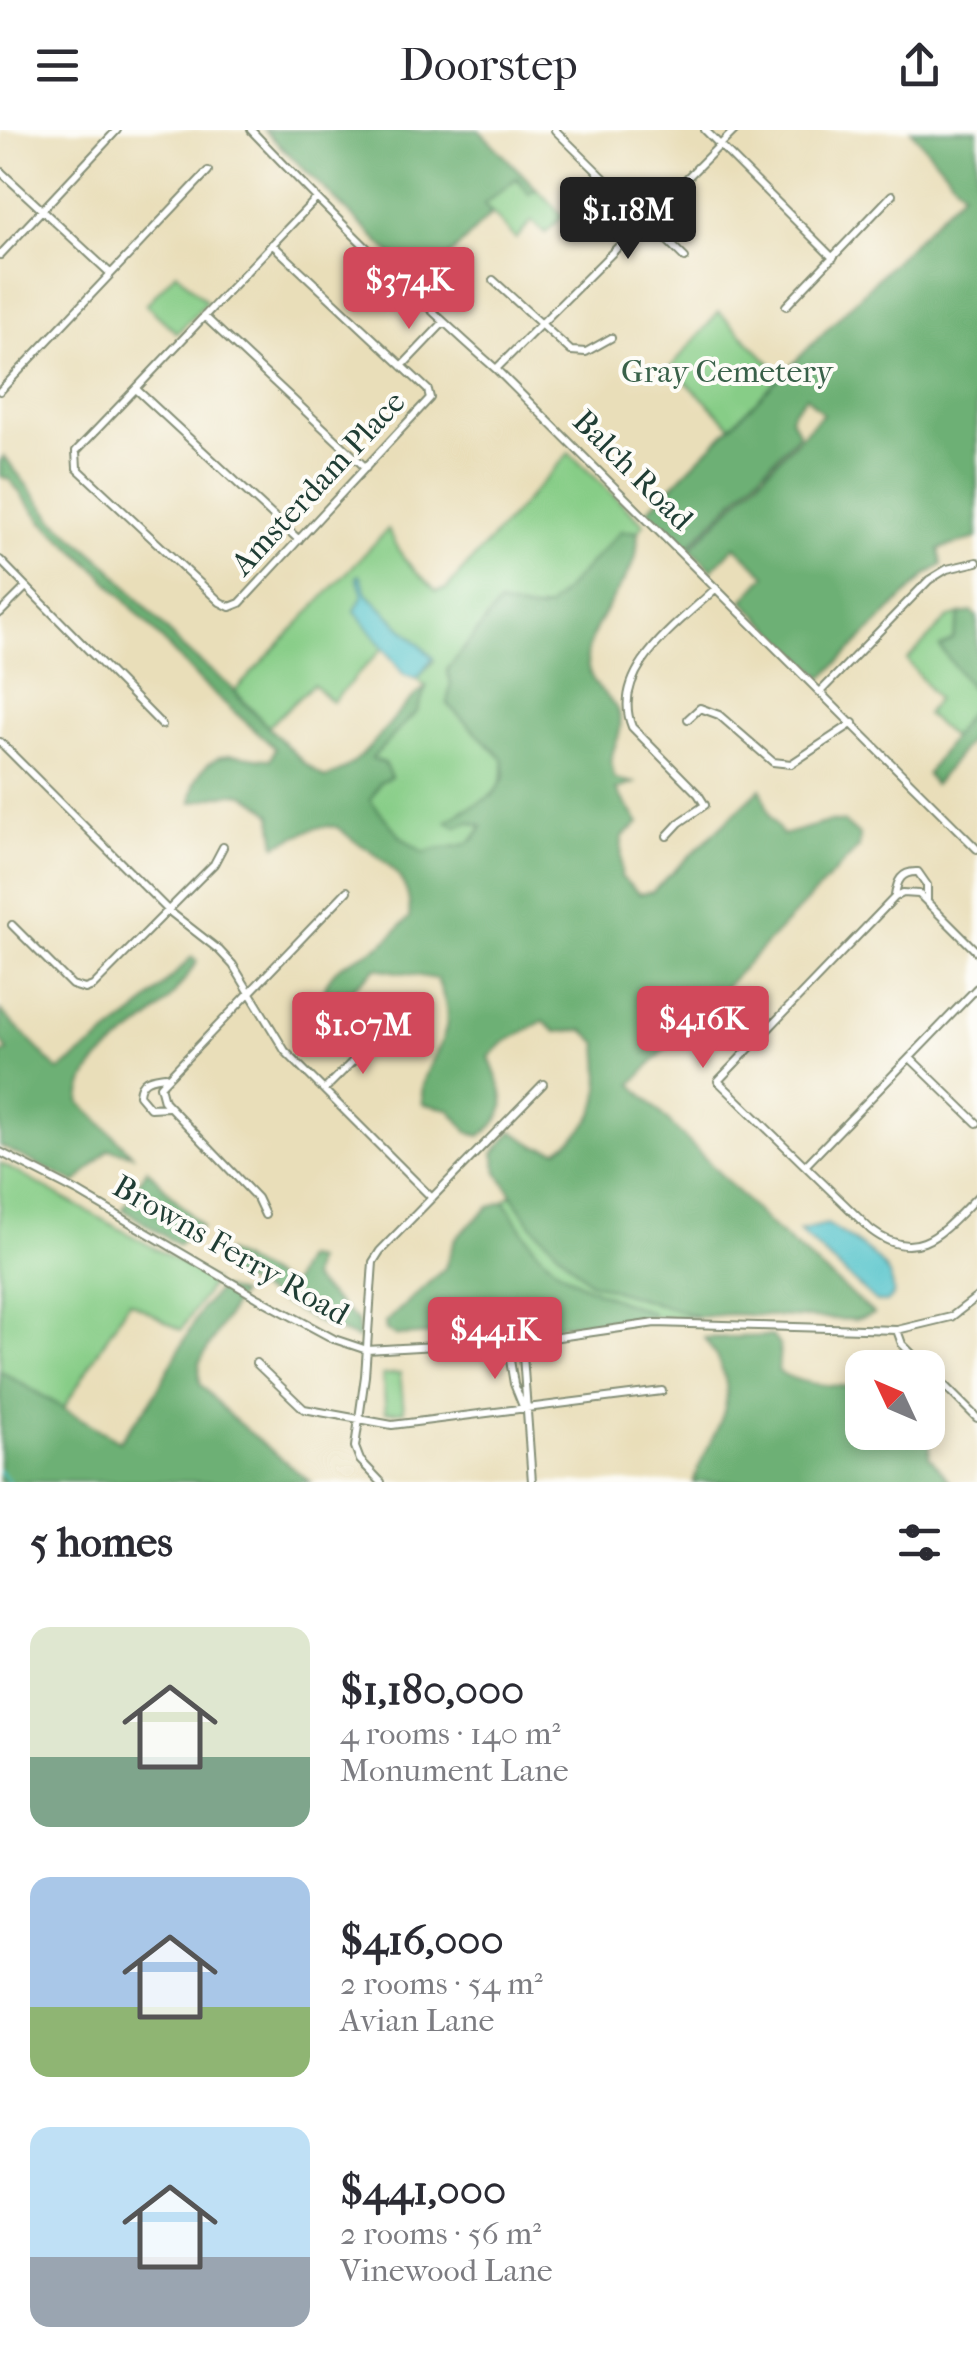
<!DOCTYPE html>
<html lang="en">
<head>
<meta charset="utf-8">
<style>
  :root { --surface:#fff; --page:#f7f7f7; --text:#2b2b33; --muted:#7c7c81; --accent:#d1495b }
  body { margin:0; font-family:"IM FELL French Canon",serif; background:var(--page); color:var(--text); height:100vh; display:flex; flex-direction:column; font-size:38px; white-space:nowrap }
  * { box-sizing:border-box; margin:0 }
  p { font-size:32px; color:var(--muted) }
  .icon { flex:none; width:55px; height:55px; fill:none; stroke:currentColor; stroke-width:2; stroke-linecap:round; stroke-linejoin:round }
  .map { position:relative; height:1352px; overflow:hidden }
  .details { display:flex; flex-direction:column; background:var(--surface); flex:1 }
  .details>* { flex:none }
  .needle { width:65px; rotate:314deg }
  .buttons { position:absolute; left:845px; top:1220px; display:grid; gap:20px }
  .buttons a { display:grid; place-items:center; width:100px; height:100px; border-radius:20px; background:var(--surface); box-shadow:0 5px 15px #0003; font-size:50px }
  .price { position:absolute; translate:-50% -85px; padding:0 22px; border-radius:10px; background:var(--accent); color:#fff; font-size:32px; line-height:65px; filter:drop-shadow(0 2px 5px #0008) }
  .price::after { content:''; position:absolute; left:50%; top:60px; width:30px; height:22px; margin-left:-15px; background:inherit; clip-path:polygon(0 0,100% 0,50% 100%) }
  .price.on { background:#222; color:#fff }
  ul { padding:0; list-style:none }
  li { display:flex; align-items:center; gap:30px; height:250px; padding:0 30px }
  li span { display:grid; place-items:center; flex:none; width:280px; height:200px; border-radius:20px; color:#555 }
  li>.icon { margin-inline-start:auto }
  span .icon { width:120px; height:120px; fill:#fffc; stroke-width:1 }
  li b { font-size:42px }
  h2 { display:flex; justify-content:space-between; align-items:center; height:120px; padding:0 30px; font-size:42px }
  header { display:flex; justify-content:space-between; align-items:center; height:130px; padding:0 30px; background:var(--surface); font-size:45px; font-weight:600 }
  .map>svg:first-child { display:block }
  .green { fill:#87cd87; stroke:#53855e; stroke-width:2.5 }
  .forest { fill:#6db074; stroke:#467654; stroke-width:2.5 }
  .water { fill:#57c5cc; stroke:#3b8180; stroke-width:2.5 }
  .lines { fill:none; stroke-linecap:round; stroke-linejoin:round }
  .stream { stroke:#57c5cc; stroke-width:2.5 }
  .minor-casing { stroke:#848e76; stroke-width:10 }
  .minor { stroke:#fff; stroke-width:6 }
  .labels { text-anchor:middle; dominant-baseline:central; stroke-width:8; stroke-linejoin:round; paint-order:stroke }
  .park-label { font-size:32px; fill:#396149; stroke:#fdfcf7 }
  .street-label { font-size:32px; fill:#1f3d34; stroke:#fdfcf7 }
</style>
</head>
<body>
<header><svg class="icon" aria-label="menu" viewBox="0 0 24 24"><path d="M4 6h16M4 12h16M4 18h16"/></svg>Doorstep<svg class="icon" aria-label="share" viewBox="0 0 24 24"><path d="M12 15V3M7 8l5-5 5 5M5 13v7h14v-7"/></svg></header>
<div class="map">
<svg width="977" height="1352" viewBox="0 0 977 1352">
  <rect width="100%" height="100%" fill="#fdfcf7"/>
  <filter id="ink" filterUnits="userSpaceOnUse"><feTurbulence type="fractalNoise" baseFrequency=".01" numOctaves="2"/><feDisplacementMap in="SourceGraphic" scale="20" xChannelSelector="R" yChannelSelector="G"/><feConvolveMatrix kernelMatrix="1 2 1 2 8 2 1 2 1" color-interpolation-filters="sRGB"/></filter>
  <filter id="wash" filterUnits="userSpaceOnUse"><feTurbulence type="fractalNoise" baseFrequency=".0048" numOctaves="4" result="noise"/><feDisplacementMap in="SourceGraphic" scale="40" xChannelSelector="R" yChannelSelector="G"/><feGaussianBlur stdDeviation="2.25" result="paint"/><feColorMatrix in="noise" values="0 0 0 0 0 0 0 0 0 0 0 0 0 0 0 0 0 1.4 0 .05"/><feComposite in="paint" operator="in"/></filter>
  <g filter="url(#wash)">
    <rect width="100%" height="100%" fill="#e9deb9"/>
    <path class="green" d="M 517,48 L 529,63 L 537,59 L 563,86 L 545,103 L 532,91 L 516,109 L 484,74 Z
      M 176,142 L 207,172 L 177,203 L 146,175 Z
      M 719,182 L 783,246 L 731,296 L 671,237 Z
      M 569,323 L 644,394 L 638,402 L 621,401 L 548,478 L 531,481 L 499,475 L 447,540 L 451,552 L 447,574 L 503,629 C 506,661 489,670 461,681 L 469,692 L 482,696 C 471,721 448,720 424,723 L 401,707 L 369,670 L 380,653 L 371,629 L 417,581 L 426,557 L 417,549 L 434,531 L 368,465 L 357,447 L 363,465 L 355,481 L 383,518 L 332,572 L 313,554 L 268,597 L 235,561 L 388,399 L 404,429 L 436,461 L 446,459 Z
      M 960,484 L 953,509 L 940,517 L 977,566 L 977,571 L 954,609 L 926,584 L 937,569 L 907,530 L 949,487 Z
      M 0,1033 L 214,1151 L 181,1200 L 129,1171 L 64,1278 L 0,1241 Z
      M 514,1063 L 530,1093 L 589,1152 L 699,1187 L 652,1187 L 650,1182 C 606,1166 559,1151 530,1111 C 521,1099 513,1084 504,1071 Z
      M 400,1243 L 404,1281 L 386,1282 L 382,1245 Z"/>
    <path class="forest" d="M 264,0 L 479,0 L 537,59 L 529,64 L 517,48 L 484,74 L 491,84 L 422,154 Z
      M 911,0 L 977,0 L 977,87 L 972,107 L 977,148 L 977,408 L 939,419 L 942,435 L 926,445 L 823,548 L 743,471 L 766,445 L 735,416 L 712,440 L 690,419 L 823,284 L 806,266 L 794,280 L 791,288 L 799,304 L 688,417 L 647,381 L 963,62 Z
      M 4,326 L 54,390 L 108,436 L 183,518 L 231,557 L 240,569 L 303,632 L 325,648 C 371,633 389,583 426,557 L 417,581 L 372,628 L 384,633 L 391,647 L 380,653 L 370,670 L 401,707 L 424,723 C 446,712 471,725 482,696 L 469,692 L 456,697 L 447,691 L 493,665 L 505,646 L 503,629 L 447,574 L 451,552 L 447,540 L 499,474 L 531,481 L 548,478 L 621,401 L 638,402 C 637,412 638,423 634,432 C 622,457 586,503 587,530 C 589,561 617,566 620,590 C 623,613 604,619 615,649 L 634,653 L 616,660 L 639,693 L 622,707 L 621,747 L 639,764 L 652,762 L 761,658 L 770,687 L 783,705 L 828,692 L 844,692 L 860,706 L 859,717 L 632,954 L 773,1098 L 874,1184 L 855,1190 L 730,1184 L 699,1187 L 589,1152 L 530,1093 L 498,1042 L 494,1023 L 512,1001 L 536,1016 L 558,1020 C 604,988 602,965 598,913 L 584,900 L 556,902 L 543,891 L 503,913 L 489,927 C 501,962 518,980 480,1006 L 468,1002 L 449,979 L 423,974 C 417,943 441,925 446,897 C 449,880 443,865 437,849 L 376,838 L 343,867 L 322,869 C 329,831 351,834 379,816 C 390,809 399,797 409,788 C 414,750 385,729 355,711 C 349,708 342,699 336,697 C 318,692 293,709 276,715 L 272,685 C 240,653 231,665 192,672 C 192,649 205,628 230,625 C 242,624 257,630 271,629 L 275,618 L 202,553 L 98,441 L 42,391 L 9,349 L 0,346 L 0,332 Z
      M 972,482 L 977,487 L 977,566 L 940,517 L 953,509 L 960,484 Z
      M 977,571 L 977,601 L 934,655 L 927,644 Z
      M 192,827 L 197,831 C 184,851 171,870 153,886 C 125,912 82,929 80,972 L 132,1024 L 109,1019 L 76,1053 L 0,1016 L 0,924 L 8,921 L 0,909 L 0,880 L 59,941 L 136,883 Z
      M 147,1039 L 202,1097 L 178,1115 L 123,1079 Z
      M 504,1071 C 513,1084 521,1099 530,1111 C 559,1151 606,1166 651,1182 L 652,1187 L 527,1198 L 472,1206 L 454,1203 L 398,1206 L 386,1201 L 385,1193 L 445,1138 L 455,1109 L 489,1077 Z
      M 226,1122 L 290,1156 L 304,1128 L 315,1130 L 311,1149 L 358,1192 L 359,1209 L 327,1197 L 218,1138 Z
      M 220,1158 L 240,1164 L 199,1233 L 200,1254 L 231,1287 L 310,1352 L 0,1352 L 0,1241 L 119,1311 L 151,1271 L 202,1178 Z
      M 772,1206 L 780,1216 L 778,1241 C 803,1257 833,1255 862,1257 L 862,1302 L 924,1303 L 930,1311 L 929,1326 L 951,1352 L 693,1352 C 714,1292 751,1271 704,1208 Z"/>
    <path class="water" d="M 360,445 L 368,465 L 433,528 L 417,549 L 404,545 L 355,481 L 363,465 L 357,447 Z
      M 827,1094 C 852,1110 897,1133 893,1166 L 886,1172 L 876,1172 L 799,1101 Z"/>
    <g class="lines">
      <path class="stream" d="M 0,1341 L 10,1352"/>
    </g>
  </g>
  <g filter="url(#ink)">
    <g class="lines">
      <defs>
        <path id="minor" d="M 251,0 C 330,83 410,163 496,239 L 977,719
          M 555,0 L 685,128
          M 705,0 L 833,128
          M 0,41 L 110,143
          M 272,114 L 428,260 L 430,268 L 240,473 L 230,477 L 220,472 L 77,338 L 76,321 C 157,238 235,152 316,69
          M 0,125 L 117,0
          M 493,150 L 571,221 L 586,222 L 611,208
          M 786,176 L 892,65
          M 204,186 L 366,338
          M 402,236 L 443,193
          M 496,239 L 735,0
          M 136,259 L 299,410
          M 0,261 L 208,41
          M 0,430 L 162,595
          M 0,483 L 25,458
          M 821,561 L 929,450 L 947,439 L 977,432
          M 688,589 L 700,578 L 719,585 L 773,632 L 791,634 L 853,593
          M 0,612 L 169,781 L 219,820 L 233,835 L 285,921 L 432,1068
          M 667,706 L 679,693 L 705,675 L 698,664 L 632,597 C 609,540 680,493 716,458
          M 895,766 C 897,751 901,741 918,742 L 927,755 L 927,770
          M 12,795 L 72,855 L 85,859 L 93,856 L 214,734 L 223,717
          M 977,822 L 919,764 L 903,763 L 895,767 L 718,951 L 871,1100 C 918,1136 943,1101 977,1067
          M 910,928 L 977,993
          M 165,946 C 152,948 140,948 139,965 L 150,978 L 168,977
          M 325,959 L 375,909
          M 0,1022 L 78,1062 L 258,1168 L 334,1209 L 367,1220 L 538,1210 L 655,1193 L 897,1200 L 951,1187 L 977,1167
          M 806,1035 L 977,858
          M 265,1085 L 257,1068 L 164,971 L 160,956 L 347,761
          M 897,1200 L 902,1214 L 926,1238
          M 522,1211 L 532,1352
          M 507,1212 L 514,1254 L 522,1274
          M 256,1233 L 304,1279 L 392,1295 L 662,1261
          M 928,1239 L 977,1288
          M 381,1352 L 360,1330 L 355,1317 L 365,1246 L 373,1132 L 380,1121 L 543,954"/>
      </defs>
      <use href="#minor" class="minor-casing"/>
      <use href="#minor" class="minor"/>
    </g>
  </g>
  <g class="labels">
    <g class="park-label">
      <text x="727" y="241">Gray Cemetery</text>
    </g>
    <g class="street-label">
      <text transform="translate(633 340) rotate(45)">Balch Road</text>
      <text transform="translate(318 353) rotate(-47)">Amsterdam Place</text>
      <text transform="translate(231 1120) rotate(30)">Browns Ferry Road</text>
    </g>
  </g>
</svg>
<div class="buttons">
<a><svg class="needle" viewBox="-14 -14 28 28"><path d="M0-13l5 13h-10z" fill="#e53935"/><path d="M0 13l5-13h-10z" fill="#7c7c81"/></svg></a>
</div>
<b class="price on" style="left:628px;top:132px">$1.18M</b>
<b class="price" style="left:409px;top:202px">$374K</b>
<b class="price" style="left:703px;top:941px">$416K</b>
<b class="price" style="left:363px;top:947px">$1.07M</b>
<b class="price" style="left:495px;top:1252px">$441K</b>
</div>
<section class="details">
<h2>5 homes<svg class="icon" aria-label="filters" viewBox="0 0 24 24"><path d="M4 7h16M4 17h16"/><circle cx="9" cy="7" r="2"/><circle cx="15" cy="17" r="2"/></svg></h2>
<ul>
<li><span style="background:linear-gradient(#dfe7d0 65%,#7fa58c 0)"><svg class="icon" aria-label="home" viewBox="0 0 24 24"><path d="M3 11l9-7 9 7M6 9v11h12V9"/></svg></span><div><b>$1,180,000</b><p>4 rooms · 140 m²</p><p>Monument Lane</p></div></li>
<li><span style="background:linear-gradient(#a9c7e8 65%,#8fb573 0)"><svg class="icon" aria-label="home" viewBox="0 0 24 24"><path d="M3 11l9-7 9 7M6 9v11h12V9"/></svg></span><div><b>$416,000</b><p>2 rooms · 54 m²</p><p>Avian Lane</p></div></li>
<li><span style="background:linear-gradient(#bfe0f5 65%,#9aa5b1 0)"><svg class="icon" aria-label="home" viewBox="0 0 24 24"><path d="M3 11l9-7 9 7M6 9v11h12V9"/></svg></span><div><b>$441,000</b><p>2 rooms · 56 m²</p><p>Vinewood Lane</p></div></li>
</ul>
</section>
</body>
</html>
